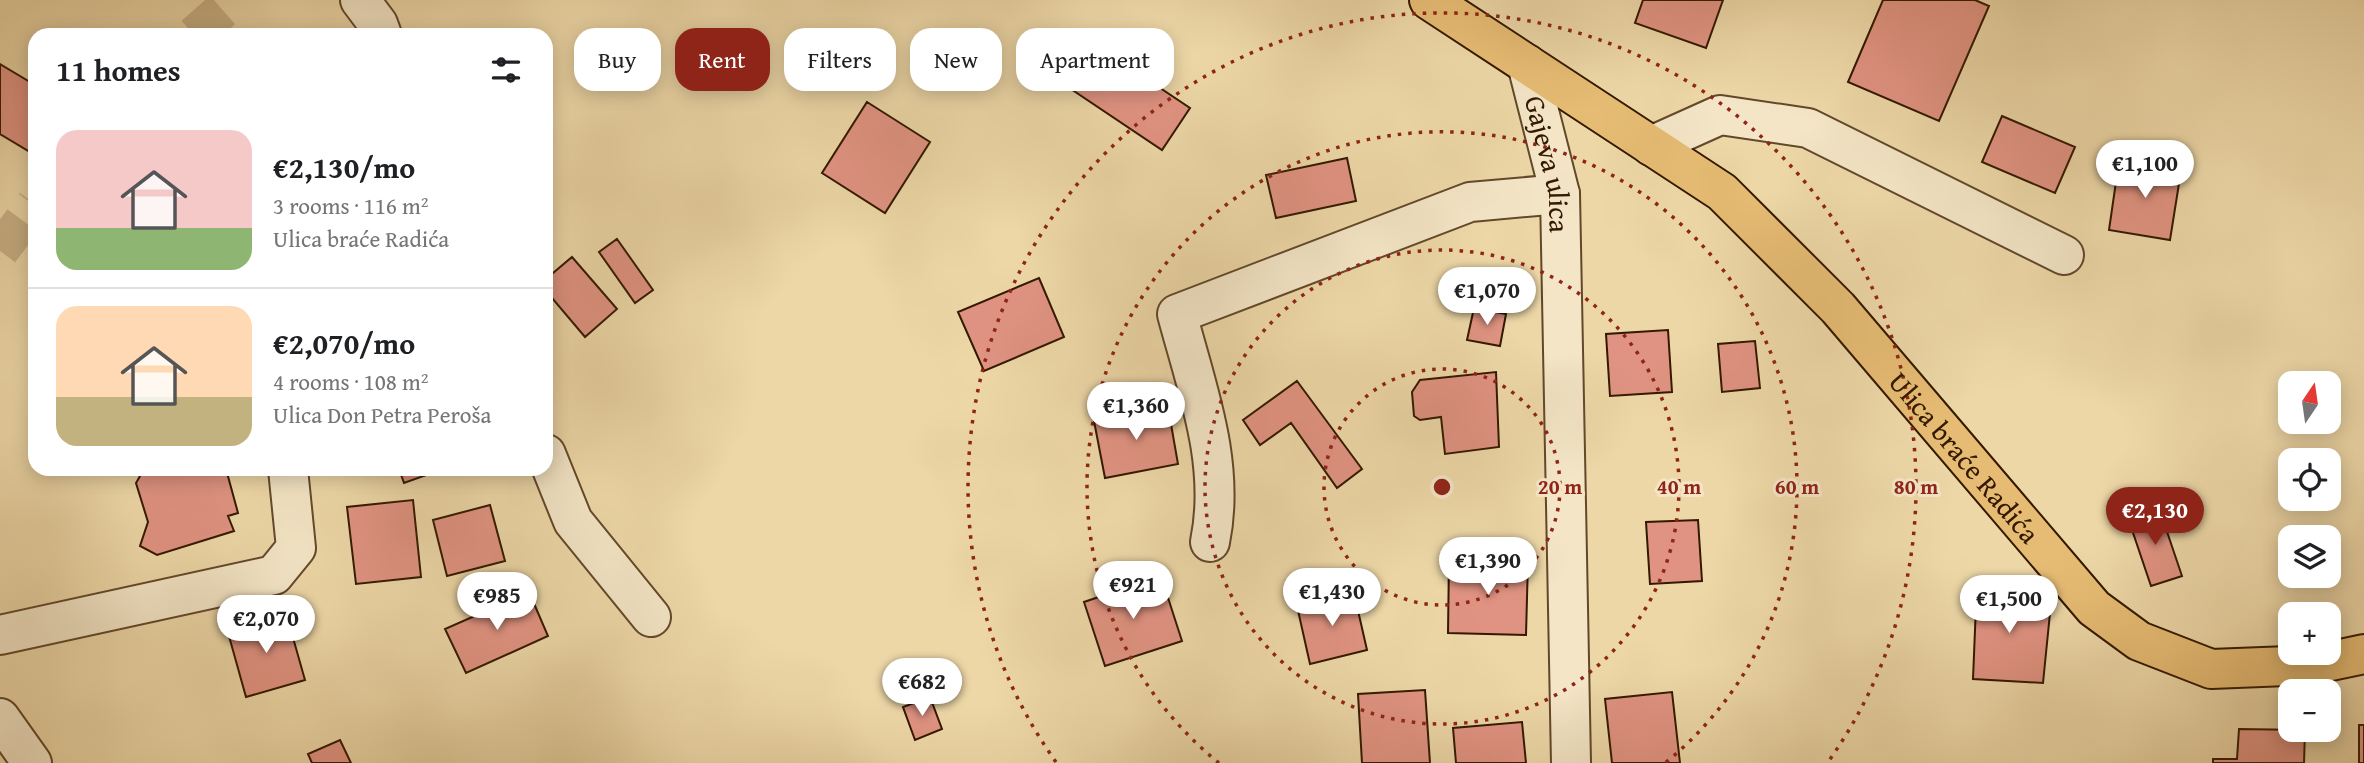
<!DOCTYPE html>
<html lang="en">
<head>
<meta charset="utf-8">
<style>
  :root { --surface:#fff; --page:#f6f6f6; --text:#202124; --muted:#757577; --line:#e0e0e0; --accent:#8f2418 }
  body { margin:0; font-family:"Gentium Book Plus",serif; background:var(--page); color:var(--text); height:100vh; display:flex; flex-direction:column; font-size:26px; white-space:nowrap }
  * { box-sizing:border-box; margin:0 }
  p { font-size:23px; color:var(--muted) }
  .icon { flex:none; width:38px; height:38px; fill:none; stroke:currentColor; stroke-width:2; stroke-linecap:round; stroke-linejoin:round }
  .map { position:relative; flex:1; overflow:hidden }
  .sheet { position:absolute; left:28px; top:28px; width:525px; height:448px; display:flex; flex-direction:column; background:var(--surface); border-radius:21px; box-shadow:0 4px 18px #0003 }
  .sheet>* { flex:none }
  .banner { position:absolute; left:574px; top:28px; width:665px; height:63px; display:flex; gap:14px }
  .needle { width:46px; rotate:13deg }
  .fabs { position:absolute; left:2278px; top:371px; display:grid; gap:14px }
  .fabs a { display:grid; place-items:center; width:63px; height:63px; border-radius:14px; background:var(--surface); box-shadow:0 4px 18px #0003; font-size:35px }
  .price { position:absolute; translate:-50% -60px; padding:0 16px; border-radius:24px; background:#fff; color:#222; font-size:23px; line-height:46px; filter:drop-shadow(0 2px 4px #0008) }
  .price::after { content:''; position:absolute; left:50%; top:42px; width:21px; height:16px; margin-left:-10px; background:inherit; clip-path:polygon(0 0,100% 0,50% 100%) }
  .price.current { background:var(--accent); color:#fff }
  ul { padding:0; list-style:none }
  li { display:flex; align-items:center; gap:21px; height:175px; padding:0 28px }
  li+li { border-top:2px solid var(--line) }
  li span { display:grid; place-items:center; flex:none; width:196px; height:140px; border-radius:21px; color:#555 }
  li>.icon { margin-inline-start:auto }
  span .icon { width:84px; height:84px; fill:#fffc; stroke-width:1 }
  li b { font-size:30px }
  h2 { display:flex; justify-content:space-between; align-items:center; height:84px; padding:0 28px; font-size:30px }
  .tag { padding:0 24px; border-radius:21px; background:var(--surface); box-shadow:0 4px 18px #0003; font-size:24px; line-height:63px }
  .tag.current { background:var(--accent); color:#fff }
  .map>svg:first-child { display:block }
  .building { fill:#e09382; stroke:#331900; stroke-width:2 }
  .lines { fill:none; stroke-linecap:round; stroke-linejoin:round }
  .highway-tunnel { stroke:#c8b186; stroke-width:38; stroke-dasharray:38 19; stroke-linecap:butt }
  .minor-casing { stroke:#62482a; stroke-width:42 }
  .major-casing { stroke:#331900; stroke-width:42 }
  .minor { stroke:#f3e5c6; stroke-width:38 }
  .major { stroke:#e6bc74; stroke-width:38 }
  .ring { fill:none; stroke:#8f2418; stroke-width:3.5; stroke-dasharray:3.5 7 }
  .labels { text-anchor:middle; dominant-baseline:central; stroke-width:6; stroke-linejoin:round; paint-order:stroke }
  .street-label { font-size:28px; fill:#331900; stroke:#f3e5c6 }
  .centre { fill:#8f2418; stroke:#f3e5c6; stroke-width:3.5 }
  .ring-label { font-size:21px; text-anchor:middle; font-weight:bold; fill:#8f2418; stroke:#f3e5c6; stroke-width:6; stroke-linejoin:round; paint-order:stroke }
</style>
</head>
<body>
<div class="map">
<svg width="2364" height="763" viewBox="0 0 2364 763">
  <rect width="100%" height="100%" fill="#edd7a7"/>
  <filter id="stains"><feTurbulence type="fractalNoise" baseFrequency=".00286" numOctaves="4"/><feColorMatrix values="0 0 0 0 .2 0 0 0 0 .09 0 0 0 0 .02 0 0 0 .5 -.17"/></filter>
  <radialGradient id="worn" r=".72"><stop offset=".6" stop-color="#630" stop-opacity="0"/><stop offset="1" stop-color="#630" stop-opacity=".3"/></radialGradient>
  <path class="building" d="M 1643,0 L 1723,0 L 1706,48 L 1635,23 Z
    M 1883,0 L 1975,0 L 1989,6 L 1939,121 L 1848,82 Z
    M 1090,41 L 1190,108 L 1162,150 L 1062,83 Z
    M 0,64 L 35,85 L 35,155 L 0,134 Z
    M 867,102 L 930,142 L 885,213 L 822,173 Z
    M 2002,116 L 2075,147 L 2055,193 L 1982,162 Z
    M 1347,158 L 1356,201 L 1276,218 L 1266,175 Z
    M 2119,161 L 2181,171 L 2170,240 L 2109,230 Z
    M 617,239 L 653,290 L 635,303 L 599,252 Z
    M 572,257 L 617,309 L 585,337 L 546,291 L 546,279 Z
    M 1039,278 L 1064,337 L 984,371 L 958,312 Z
    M 1474,308 L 1506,314 L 1500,346 L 1467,340 Z
    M 1668,330 L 1672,392 L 1610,396 L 1606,334 Z
    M 1755,341 L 1760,388 L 1722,392 L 1718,344 Z
    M 1496,372 L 1499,447 L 1445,454 L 1441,417 L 1420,420 L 1414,416 L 1412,392 L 1420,380 Z
    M 1297,381 L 1362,469 L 1337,488 L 1291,423 L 1260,445 L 1243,420 Z
    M 1168,407 L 1178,464 L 1105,478 L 1094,421 Z
    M 144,469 L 226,469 L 238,513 L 228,516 L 234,531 L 157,555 L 140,546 L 148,522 L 136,483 Z
    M 399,469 L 443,469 L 404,483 Z
    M 413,500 L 421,577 L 356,584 L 347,507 Z
    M 490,505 L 505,561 L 447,576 L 433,520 Z
    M 2159,508 L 2182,576 L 2151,586 L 2128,518 Z
    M 1698,520 L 1702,581 L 1650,584 L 1646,522 Z
    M 1449,560 L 1528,561 L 1526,635 L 1448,633 Z
    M 1161,576 L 1182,641 L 1105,666 L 1084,602 Z
    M 1977,581 L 2028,587 L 2026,609 L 2050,613 L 2043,683 L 1973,679 Z
    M 529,592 L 548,636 L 466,673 L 445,629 Z
    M 1354,593 L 1367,650 L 1310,664 L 1297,606 Z
    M 286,613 L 305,680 L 246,697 L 227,629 Z
    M 1425,690 L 1430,763 L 1362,763 L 1358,694 Z
    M 1672,692 L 1680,763 L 1612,763 L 1605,699 Z
    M 930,697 L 942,729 L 915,740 L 903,707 Z
    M 1522,722 L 1526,763 L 1456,763 L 1453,728 Z
    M 2359,725 L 2364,725 L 2364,763 L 2359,763 Z
    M 2239,729 L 2305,730 L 2304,763 L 2213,763 L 2213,759 L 2237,759 Z
    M 340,740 L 351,763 L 312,763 L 308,754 Z"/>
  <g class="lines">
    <path class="highway-tunnel" d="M 194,35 L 234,0
      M 0,251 L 35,204"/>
    <defs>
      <g id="minor">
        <path d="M 360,0 L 378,24 L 382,35"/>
        <path id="s1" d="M 1527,64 L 1560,194 L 1571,763"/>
        <path d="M 1651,146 L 1720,115 L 1808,128 L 2064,255"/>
        <path d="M 546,454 L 573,521 L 651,617"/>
        <path d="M 1210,542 C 1226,464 1197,389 1177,314 L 1470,202 L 1560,194"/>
        <path d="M 0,635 L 274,575 L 296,548 L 288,469"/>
        <path d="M 0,718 L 32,763"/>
      </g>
      <g id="major">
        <path id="s2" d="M 1429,0 L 1722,192 L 1838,308 L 2094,608 L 2139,641 L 2211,669 L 2312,665 L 2364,654"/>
      </g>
    </defs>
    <use href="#minor" class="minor-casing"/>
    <use href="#major" class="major-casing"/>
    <use href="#minor" class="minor"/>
    <use href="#major" class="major"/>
  </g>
  <g class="ring">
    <circle cx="1442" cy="487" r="118"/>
    <circle cx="1442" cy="487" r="237"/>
    <path d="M1219 763A355 355 0 1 1 1665 763"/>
    <path d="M1056 762A474 474 0 1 1 1828 762"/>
  </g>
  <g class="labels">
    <g class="street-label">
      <text stroke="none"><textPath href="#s1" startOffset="103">Gajeva ulica</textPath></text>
      <text stroke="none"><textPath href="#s2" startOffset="710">Ulica braće Radića</textPath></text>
    </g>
  </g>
  <circle cx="1442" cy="487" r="10" class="centre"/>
  <g class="ring-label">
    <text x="1560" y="494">20 m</text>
    <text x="1679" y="494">40 m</text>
    <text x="1797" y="494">60 m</text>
    <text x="1916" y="494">80 m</text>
  </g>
  <rect width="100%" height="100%" filter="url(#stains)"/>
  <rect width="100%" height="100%" fill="url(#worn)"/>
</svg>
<div class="fabs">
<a><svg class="needle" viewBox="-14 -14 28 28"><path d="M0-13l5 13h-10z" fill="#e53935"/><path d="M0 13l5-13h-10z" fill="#757577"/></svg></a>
<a><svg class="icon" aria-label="locate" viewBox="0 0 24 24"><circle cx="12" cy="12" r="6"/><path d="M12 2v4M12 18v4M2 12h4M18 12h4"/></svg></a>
<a><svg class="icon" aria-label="layers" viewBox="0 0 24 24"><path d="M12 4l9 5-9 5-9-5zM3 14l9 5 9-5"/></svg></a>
<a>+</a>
<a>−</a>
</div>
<b class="price" style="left:2145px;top:200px">€1,100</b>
<b class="price" style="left:1487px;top:327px">€1,070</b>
<b class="price" style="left:1136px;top:442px">€1,360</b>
<b class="price current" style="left:2155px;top:547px">€2,130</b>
<b class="price" style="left:1488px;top:597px">€1,390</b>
<b class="price" style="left:1133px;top:621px">€921</b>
<b class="price" style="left:1332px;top:628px">€1,430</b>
<b class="price" style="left:497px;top:632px">€985</b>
<b class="price" style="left:2009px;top:635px">€1,500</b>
<b class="price" style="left:266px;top:655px">€2,070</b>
<b class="price" style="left:922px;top:718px">€682</b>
<div class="banner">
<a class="tag">Buy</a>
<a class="tag current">Rent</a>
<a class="tag">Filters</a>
<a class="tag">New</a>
<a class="tag">Apartment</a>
</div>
<section class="sheet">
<h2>11 homes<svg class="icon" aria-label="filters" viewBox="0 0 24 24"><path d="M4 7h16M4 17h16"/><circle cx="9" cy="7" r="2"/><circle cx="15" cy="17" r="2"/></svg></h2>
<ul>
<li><span style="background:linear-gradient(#f6c9c9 70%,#8fb573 0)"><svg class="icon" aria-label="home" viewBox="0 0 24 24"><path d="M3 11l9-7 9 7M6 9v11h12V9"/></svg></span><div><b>€2,130/mo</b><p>3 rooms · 116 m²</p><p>Ulica braće Radića</p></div></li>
<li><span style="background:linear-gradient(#ffd9b3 65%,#c2b280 0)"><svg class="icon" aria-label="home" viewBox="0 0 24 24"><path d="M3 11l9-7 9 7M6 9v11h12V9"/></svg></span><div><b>€2,070/mo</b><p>4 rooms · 108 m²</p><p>Ulica Don Petra Peroša</p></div></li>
</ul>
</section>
</div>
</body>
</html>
